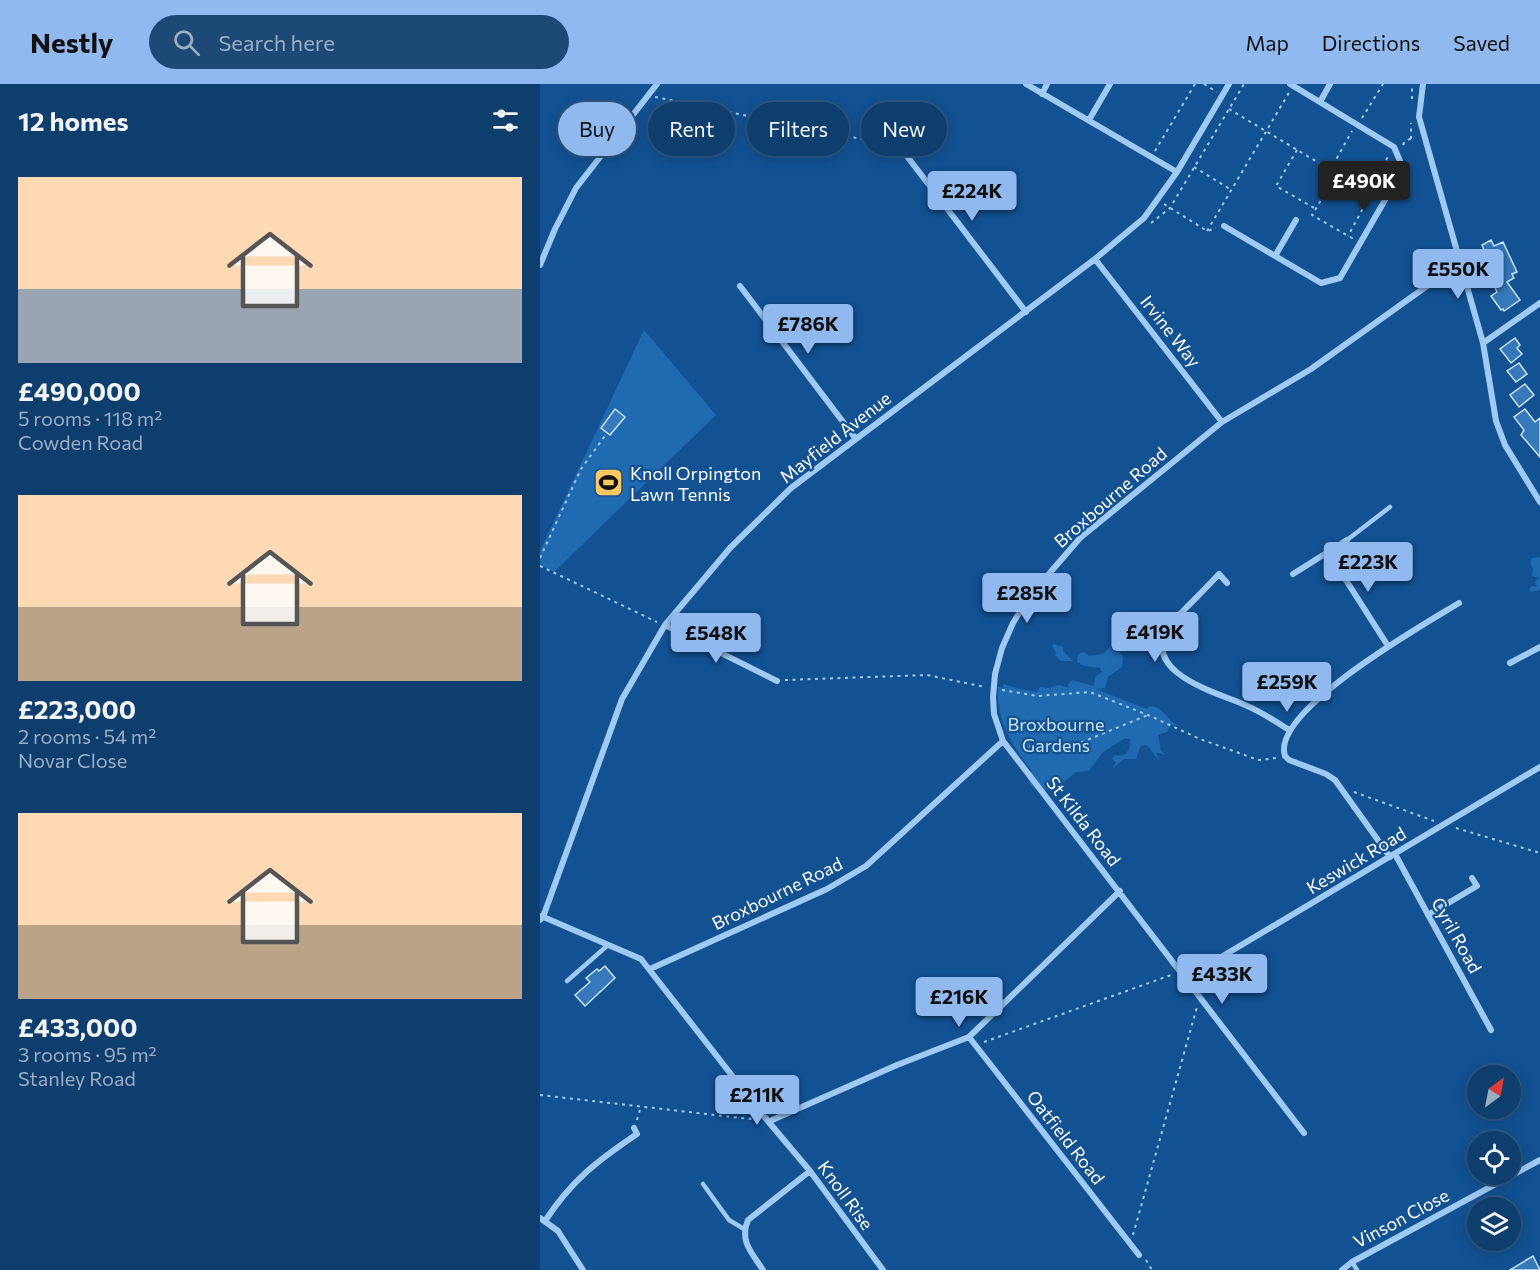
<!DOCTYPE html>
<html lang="en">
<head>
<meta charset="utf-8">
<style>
  :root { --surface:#0e3e6e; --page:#1c4976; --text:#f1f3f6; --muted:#9baec2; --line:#2e5781; --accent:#90b9f0 }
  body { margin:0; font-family:Commissioner,sans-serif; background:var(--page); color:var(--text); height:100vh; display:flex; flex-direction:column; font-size:22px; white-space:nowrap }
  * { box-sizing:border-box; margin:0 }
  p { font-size:20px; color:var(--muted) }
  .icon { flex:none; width:33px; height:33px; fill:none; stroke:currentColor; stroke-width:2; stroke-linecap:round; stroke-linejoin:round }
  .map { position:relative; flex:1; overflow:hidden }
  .drawer { display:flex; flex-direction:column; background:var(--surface); width:540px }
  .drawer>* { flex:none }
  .top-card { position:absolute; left:18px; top:18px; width:570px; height:54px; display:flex; gap:12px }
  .needle { width:39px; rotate:32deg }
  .buttons { position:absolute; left:927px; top:981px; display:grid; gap:12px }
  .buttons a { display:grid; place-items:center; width:54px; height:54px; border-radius:50%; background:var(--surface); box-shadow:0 3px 15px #0003,0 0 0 2px var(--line); font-size:30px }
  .price { position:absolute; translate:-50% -51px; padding:0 14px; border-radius:6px; background:var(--accent); color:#111; font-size:20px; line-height:39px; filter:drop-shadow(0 2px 3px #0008) }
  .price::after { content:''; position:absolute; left:50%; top:36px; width:18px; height:14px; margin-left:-9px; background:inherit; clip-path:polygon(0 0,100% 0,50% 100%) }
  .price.active { background:#222; color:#fff }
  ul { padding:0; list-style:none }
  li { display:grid; align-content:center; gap:12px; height:318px; padding:0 18px }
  li span { display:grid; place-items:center; height:186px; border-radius:0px; color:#555 }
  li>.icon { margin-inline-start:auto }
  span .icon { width:108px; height:108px; fill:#fffc; stroke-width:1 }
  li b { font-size:26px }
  h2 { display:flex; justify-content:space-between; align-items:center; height:72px; padding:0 18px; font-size:26px }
  .pill { padding:0 21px; border-radius:27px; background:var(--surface); box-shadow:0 3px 15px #0003,0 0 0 2px var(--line); font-size:21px; line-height:54px }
  .pill.active { background:var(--accent); color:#111 }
  header { display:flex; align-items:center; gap:36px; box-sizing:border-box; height:84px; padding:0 30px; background:var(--accent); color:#111 }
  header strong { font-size:28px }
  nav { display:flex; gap:33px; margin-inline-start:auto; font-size:21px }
  .search { width:420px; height:54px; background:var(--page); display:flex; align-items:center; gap:15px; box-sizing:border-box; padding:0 21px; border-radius:33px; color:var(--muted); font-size:22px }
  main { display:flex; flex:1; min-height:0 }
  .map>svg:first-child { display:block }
  .green { fill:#206ab1 }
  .building { fill:#3579bb; stroke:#c7e3fd; stroke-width:1.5 }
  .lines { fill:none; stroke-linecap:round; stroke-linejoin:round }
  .path { stroke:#9fcaf3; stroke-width:2; stroke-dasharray:3 4.5; stroke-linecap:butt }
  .lane { stroke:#9fcaf3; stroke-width:4.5 }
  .street { stroke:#9fcaf3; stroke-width:6 }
  .labels { text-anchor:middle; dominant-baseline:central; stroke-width:4.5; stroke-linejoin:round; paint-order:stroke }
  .street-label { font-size:18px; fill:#fff; stroke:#125293 }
  .poi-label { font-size:18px; fill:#fff; stroke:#125293; text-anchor:start }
  .park-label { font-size:18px; fill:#c7e3fd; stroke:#125293 }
</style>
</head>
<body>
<header>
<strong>Nestly</strong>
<div class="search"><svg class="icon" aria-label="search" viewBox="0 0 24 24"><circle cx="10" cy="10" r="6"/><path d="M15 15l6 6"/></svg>Search here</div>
<nav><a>Map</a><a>Directions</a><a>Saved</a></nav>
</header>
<main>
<section class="drawer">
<h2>12 homes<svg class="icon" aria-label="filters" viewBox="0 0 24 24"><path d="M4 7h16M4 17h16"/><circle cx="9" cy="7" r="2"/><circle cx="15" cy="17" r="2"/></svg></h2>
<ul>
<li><span style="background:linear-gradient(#ffd9b3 60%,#9aa5b1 0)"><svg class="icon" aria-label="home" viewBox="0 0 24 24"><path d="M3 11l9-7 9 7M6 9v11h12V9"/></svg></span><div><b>£490,000</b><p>5 rooms · 118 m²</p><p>Cowden Road</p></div></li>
<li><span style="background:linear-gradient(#ffd9b3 60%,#b9a48a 0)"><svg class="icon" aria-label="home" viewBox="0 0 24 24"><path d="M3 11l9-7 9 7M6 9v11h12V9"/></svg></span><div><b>£223,000</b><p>2 rooms · 54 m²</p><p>Novar Close</p></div></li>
<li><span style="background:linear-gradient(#ffd9b3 60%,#b9a48a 0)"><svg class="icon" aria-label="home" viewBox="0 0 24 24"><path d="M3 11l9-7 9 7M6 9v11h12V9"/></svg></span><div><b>£433,000</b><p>3 rooms · 95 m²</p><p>Stanley Road</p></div></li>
</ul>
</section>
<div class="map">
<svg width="1000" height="1186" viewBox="0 0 1000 1186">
  <rect width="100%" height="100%" fill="#125293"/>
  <path class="green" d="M 104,246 L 176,331 L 14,488 L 0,481 L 0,467 Z
    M 1000,473 L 1000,506 L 991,508 L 989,506 L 992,502 L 997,503 L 995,498 L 999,494 L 992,492 L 993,485 L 990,478 L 992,474 Z
    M 514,560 L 523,563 L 523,567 L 533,577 L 521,577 L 515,571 L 516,569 L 512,562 Z
    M 570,563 L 578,566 L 583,572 L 582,583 L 568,593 L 565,604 L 556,605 L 607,625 L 609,622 C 623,622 627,636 638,642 L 631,641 L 627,648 L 618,651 L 621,666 L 625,671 L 616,668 L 619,677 L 608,662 L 605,661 L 600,663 L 596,675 L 584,675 L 572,685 L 576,678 L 572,675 L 575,671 C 585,675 592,664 590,655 L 585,654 L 563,668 L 549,687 L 536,688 L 514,706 L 497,706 L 491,702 L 487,692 L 492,687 C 472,662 456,636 458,603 L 467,604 L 463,603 L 464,600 C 474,604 485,606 497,608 L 500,603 L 509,604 L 519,601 L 529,604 L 528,601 L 532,596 L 554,602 L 555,593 L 562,588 L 560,584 L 545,582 L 537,578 L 538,570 L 544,568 L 549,572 L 563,570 Z"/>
  <path class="building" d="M 951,156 L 954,162 L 963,158 L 977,188 L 972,190 L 974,194 L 967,198 L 980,216 L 964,227 L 963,225 L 961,226 L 951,212 L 957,208 L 946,184 L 950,182 L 942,161 Z
    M 975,254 L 980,261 L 977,264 L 982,270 L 971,279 L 960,265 Z
    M 979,279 L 987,290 L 976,298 L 967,287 Z
    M 985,300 L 994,311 L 979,323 L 970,311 Z
    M 75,325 L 85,333 L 70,351 L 61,344 Z
    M 985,325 L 995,338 L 1000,334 L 1000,373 L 981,351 L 984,346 L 974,333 Z
    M 65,882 L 75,894 L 45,922 L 35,911 L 50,898 L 46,894 L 57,885 L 59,887 Z
    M 993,1172 L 1000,1186 L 970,1186 Z"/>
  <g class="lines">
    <path class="path" d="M 664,0 L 677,8
      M 115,13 L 351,61
      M 872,15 L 872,0
      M 689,25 L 784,82 L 787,77 L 834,104 L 808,152
      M 822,34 L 843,0
      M 871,55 L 871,39
      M 863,61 L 865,57 L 875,53
      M 757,66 L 736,102 L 776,125
      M 615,67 L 655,0
      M 793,81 L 812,47
      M 654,83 L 690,105
      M 800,85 L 772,131 L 812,154 L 811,156
      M 831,102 L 849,71
      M 624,120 L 667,147 L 676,144
      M 611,139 L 630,124 L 704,0
      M 667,147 L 750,7
      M 0,474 L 41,385 L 67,349
      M 0,482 L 117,538
      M 245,596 L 387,591 L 445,603
      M 462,606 L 498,612 L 550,608 L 608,631 L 660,655 L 710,673 L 719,676 L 736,674
      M 482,664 L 498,661 L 535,661 L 608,631
      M 814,708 L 894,737
      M 916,744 L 1000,769
      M 444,958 L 634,890
      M 0,1011 L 210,1035 L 214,1033
      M 97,1036 L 101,1022
      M 593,1151 L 657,923
      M 606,1176 L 612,1186"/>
    <path class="lane" d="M 807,456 L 850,423
      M 27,897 L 68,861
      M 163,1100 L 189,1136 L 204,1145
      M 812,1178 L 817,1186"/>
    <path class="street" d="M 486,0 L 637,88
      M 883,0 L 879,33 L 943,259 L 956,337 L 965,361 L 1000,418
      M 502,10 L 507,0
      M 780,18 L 790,0
      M 549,36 L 570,0
      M 360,63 L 486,228
      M 684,142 L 781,199 L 800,194 L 860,90 L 860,77 L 854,63 L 750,0
      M 735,172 L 756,136
      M 555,175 L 682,338
      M 0,181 L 15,145 L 36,104 L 117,0
      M 200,202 L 316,355
      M 943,259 L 1000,219
      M 807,456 L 788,468 L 848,562
      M 753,490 L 788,468
      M 687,499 L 679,490 C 667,503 655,515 643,527 C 638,532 631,538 628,544 C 601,589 676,608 705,621 C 720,627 735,637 749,646
      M 125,541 L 237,597
      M 970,579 L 1000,563
      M 463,657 L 764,1049
      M 855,770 L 951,946
      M 850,773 L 795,696 L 786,690 L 749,676 L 745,672 C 730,627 885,540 919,519
      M 888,831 L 937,802 L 932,794
      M 1,832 L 101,875 L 222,1030 L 270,1087 L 343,1186
      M 0,836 L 3,833 L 82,615 L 125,541 L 190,464 L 251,404 L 555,175 L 604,134 L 637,88 L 689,0
      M 110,885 L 287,805 L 326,782 L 463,657 L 454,630 L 453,613 L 455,590 L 462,564 L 473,539 L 489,513 L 540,454 L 682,338 L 771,285 L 894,197 L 921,185
      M 646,894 L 1000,683
      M 429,953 L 599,1171
      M 230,1037 L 357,981 L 429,953 L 580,807
      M 0,1134 L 18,1147 L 43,1186
      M 5,1137 C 32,1096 57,1077 97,1050 L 94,1044
      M 223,1186 C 212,1169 199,1157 208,1136 L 270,1087
      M 802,1186 L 812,1178 L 1000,1076"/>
  </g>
  <defs>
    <symbol id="stadium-square" viewBox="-11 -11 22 22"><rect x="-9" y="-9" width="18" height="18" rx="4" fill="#ffc861" stroke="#125293"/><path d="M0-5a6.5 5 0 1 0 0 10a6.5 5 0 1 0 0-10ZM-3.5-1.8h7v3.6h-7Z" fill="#111"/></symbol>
  </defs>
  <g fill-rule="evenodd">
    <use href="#stadium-square" x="52" y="382" width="33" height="33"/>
  </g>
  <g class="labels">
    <g class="street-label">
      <text transform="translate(631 247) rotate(52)">Irvine Way</text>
      <text transform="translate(295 353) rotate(-38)">Mayfield Avenue</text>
      <text transform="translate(570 413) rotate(-41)">Broxbourne Road</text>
      <text transform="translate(544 737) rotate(52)">St Kilda Road</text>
      <text transform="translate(816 776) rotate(-31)">Keswick Road</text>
      <text transform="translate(237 809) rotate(-26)">Broxbourne Road</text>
      <text transform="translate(917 851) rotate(61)">Cyril Road</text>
      <text transform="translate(526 1053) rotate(52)">Oatfield Road</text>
      <text transform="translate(306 1111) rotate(54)">Knoll Rise</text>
      <text transform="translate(861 1134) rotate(-28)">Vinson Close</text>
    </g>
    <g class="poi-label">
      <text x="90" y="389">Knoll Orpington<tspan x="90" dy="21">Lawn Tennis</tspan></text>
    </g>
    <g class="park-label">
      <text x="516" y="640">Broxbourne<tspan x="516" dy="21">Gardens</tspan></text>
    </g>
  </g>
</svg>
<div class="buttons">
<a><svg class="needle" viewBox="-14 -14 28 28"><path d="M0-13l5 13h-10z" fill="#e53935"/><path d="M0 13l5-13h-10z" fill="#9baec2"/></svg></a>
<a><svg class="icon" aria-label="locate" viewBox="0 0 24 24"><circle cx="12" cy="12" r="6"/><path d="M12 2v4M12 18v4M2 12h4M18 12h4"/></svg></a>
<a><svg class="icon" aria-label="layers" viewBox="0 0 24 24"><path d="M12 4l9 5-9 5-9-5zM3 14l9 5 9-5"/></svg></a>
</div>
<b class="price active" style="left:824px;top:128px">£490K</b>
<b class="price" style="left:432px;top:138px">£224K</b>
<b class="price" style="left:918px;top:216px">£550K</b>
<b class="price" style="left:268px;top:271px">£786K</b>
<b class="price" style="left:828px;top:509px">£223K</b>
<b class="price" style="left:487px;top:540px">£285K</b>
<b class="price" style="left:615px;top:579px">£419K</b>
<b class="price" style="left:176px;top:580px">£548K</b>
<b class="price" style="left:747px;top:629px">£259K</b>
<b class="price" style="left:682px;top:921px">£433K</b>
<b class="price" style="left:419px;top:944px">£216K</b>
<b class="price" style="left:217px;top:1042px">£211K</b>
<div class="top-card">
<a class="pill active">Buy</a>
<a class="pill">Rent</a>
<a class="pill">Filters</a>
<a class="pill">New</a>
</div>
</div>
</main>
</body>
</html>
